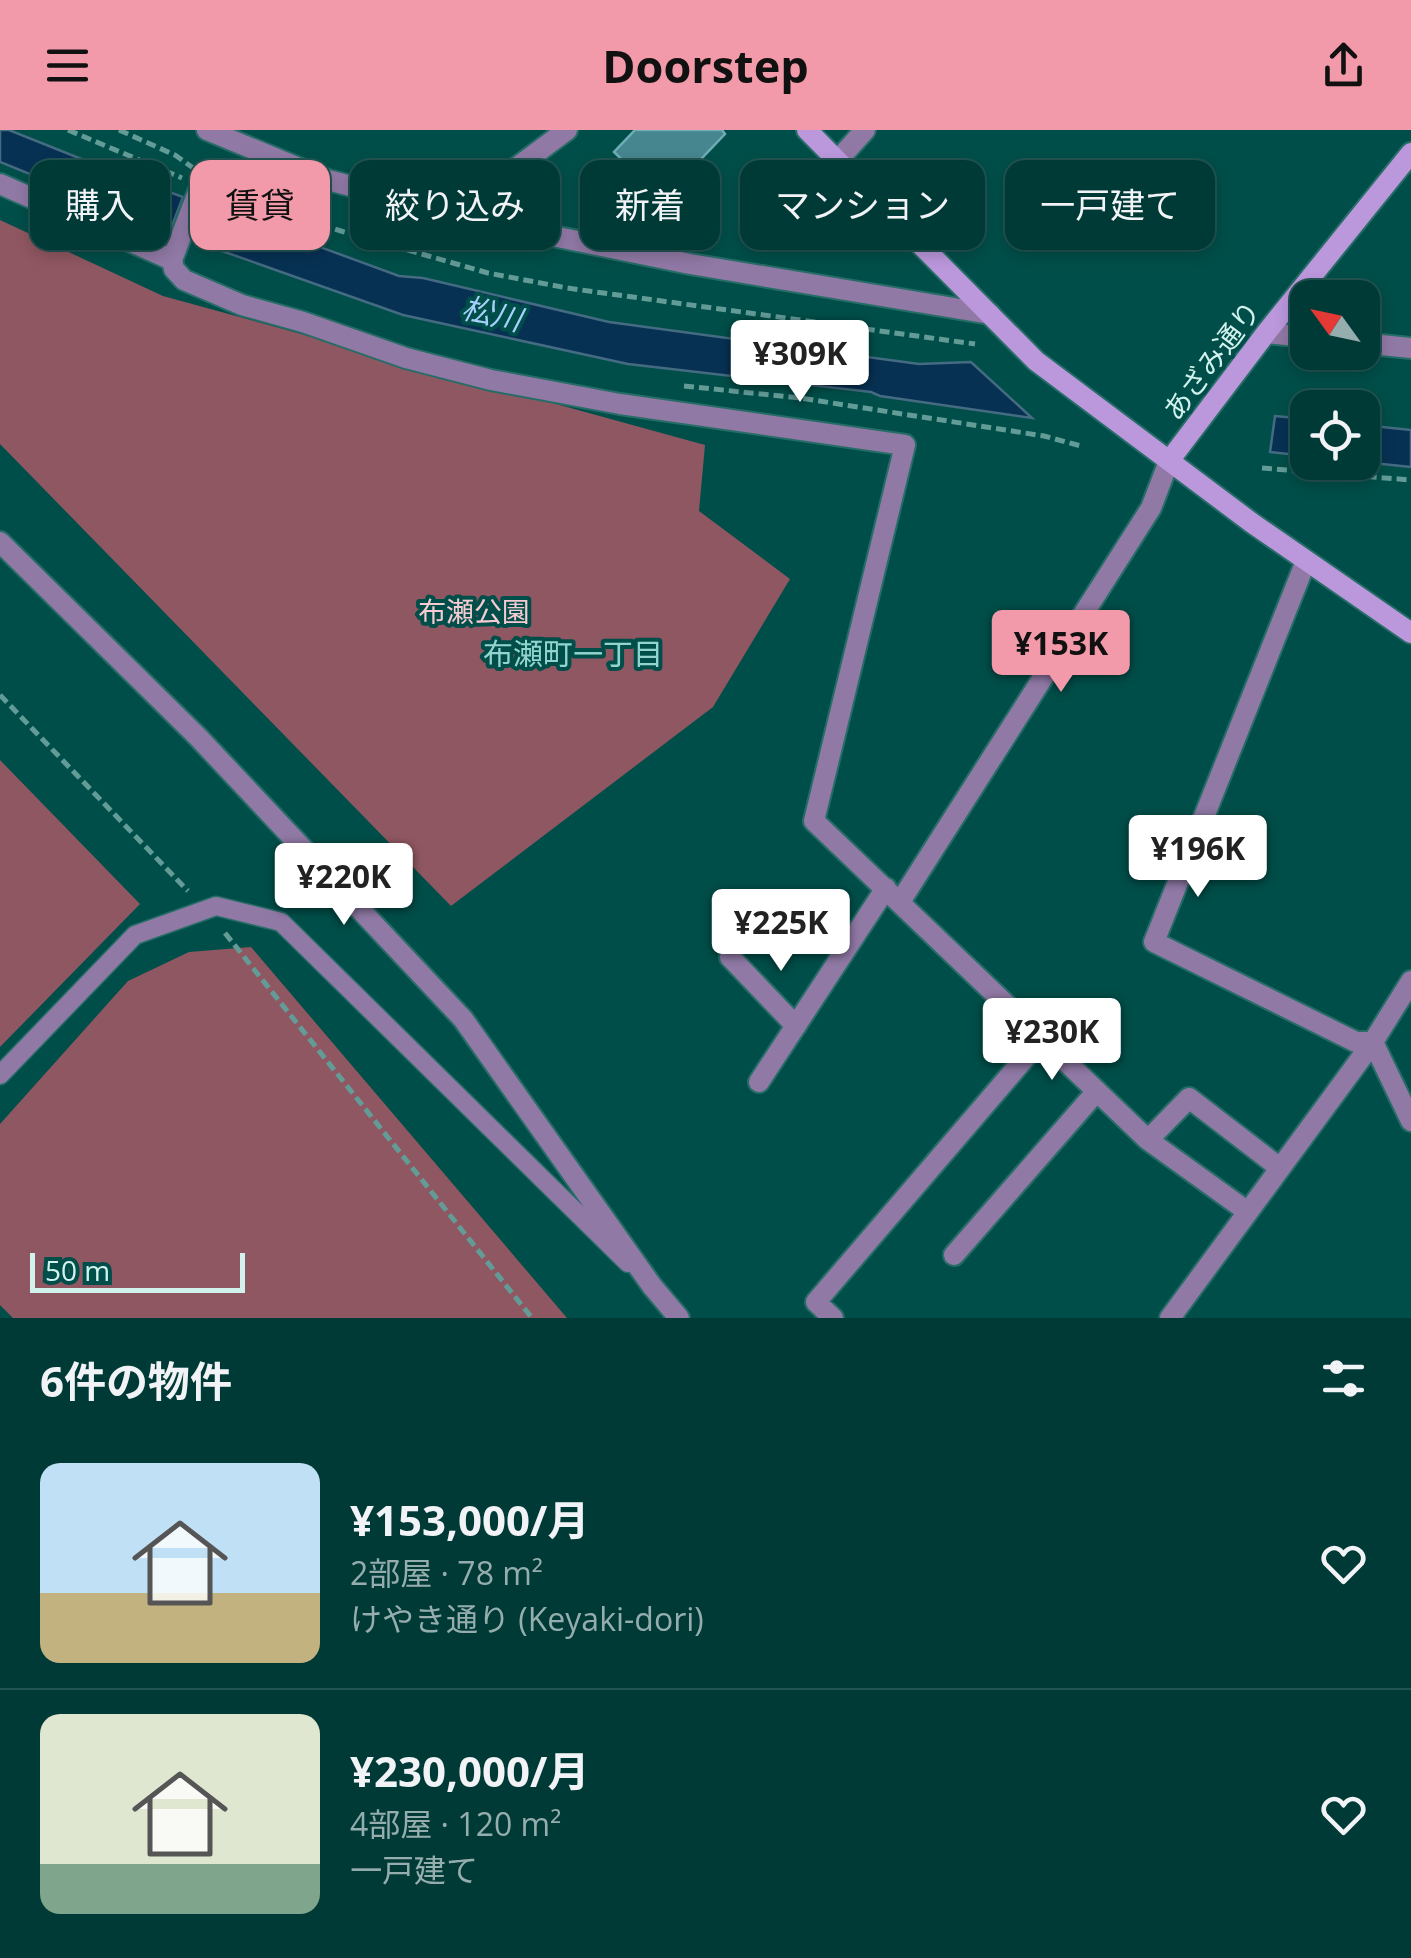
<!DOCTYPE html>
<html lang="ja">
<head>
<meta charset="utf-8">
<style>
  :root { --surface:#003a37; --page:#0a413f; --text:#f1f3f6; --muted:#95adad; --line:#225452; --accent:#f39aaa }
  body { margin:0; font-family:"Open Sans","Noto Sans JP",sans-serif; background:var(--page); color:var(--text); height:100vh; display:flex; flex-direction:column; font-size:38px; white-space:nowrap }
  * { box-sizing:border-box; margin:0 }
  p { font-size:32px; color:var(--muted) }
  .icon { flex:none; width:55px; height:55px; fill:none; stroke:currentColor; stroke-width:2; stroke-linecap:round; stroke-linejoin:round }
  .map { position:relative; height:1188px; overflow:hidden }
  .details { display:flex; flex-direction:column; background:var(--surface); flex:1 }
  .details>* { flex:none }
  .top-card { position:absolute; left:30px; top:30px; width:1352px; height:90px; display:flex; gap:20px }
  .needle { width:65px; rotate:303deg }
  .tools { position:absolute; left:1290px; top:150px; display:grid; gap:20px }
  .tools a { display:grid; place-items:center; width:90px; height:90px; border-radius:20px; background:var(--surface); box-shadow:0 5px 15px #0003,0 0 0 2px var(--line); font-size:50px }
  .scale { position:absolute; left:30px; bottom:25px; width:215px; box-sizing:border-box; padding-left:10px; border:5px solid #d2f2ee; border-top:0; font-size:28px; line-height:35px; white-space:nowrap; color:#d2f2ee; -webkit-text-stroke:8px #004e49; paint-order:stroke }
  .price { position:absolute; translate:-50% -85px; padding:0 22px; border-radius:10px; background:#fff; color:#222; font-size:32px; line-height:65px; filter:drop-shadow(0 2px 5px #0008) }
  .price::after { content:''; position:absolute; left:50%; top:60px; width:30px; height:22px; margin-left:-15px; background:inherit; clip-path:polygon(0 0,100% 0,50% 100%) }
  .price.on { background:var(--accent); color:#111 }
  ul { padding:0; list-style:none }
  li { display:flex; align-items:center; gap:30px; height:250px; padding:0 40px }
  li+li { border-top:2px solid var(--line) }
  li span { display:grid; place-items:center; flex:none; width:280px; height:200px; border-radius:20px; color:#555 }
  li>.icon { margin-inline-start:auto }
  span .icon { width:120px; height:120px; fill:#fffc; stroke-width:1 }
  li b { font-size:42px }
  h2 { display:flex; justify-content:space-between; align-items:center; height:120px; padding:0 40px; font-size:42px }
  .chip { padding:0 35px; border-radius:20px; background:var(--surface); box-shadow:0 5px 15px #0003,0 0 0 2px var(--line); font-size:35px; line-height:90px }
  .chip.on { background:var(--accent); color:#111 }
  header { display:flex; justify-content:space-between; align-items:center; height:130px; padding:0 40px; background:var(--accent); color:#111; font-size:45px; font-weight:700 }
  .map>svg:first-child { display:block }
  .green { fill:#8f5761 }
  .water { fill:#073153; stroke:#446b82; stroke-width:2.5 }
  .building { fill:#46868f; stroke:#6dadb7; stroke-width:2.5 }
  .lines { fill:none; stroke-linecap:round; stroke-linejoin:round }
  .lane-casing { stroke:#266c67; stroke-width:21 }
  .street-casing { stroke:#266c67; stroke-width:24 }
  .secondary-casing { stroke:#266c67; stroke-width:24 }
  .path { stroke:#639b97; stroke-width:5; stroke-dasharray:10 5; stroke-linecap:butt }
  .lane { stroke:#9079a5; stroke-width:18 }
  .street { stroke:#9079a5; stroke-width:20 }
  .secondary { stroke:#bb97dc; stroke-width:20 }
  .labels { text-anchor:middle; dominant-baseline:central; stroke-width:8; stroke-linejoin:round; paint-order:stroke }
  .street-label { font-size:28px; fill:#d2f2ee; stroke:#004e49 }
  .park-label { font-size:28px; fill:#f6cbd1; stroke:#004e49 }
  .water-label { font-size:30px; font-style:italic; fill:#a6d0fb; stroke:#004e49 }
  .neighbourhood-label { font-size:30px; fill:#93d4ce; stroke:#004e49 }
</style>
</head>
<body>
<header><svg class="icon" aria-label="menu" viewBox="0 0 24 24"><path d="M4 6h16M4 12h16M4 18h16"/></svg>Doorstep<svg class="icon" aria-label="share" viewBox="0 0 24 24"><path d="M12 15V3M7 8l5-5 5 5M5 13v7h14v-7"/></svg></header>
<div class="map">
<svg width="1411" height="1188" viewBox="0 0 1411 1188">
  <rect width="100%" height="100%" fill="#004e49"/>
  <path class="green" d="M 0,90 L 163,166 L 705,315 L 699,381 L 790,449 L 713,577 L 451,776 L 0,314 Z
    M 0,630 L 140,774 L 0,917 Z
    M 251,817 L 567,1188 L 13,1188 L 0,1175 L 0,994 L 128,851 L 189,822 Z"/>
  <path class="water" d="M 0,0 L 9,0 L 104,38 L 183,67 L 170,101 L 0,32 Z
    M 203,74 L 399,146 L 423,148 L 609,192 L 919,234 L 971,232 L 1032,288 L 880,266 L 871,262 L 628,234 L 403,185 L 188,109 Z
    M 1275,286 L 1307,289 L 1307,326 L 1270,322 Z
    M 1363,295 L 1411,300 L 1411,337 L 1363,332 Z"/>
  <path class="building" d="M 635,0 L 722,0 L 725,4 L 685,46 L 709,68 L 668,111 L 639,83 L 657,64 L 614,22 Z"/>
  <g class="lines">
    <defs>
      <path id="lane" d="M 0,945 L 135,805 L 216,776 L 281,792 L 628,1133"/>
      <path id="street" d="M 207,0 L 328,50 L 499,95 L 690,134 L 990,184
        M 838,30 L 865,0
        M 0,54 L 172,130 L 174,139 L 184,150 L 242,175 L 303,192 L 406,228 L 491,250 L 620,274 L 905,315 L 814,691 L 1148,1010 L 1248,1082
        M 457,82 L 567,0
        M 172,130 L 198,62
        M 1266,203 L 1308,207
        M 1362,213 L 1411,218
        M 0,412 L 198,607 L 463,889 L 652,1156 L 679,1188
        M 1306,431 L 1154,812 L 1356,912 L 1373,912 L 1411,991
        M 900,772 L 1151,378 L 1169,331
        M 730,827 L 796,896
        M 759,952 L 886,758
        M 1148,1010 L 1189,968 L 1280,1038
        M 954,1125 L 1097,961
        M 833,1188 L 816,1172 L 1042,908
        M 1170,1188 L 1373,912 L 1411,851"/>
      <path id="secondary" d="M 807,0 L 1036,231 L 1252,393 L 1411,503
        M 1169,331 L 1266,203 L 1411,23"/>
    </defs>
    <use href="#lane" class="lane-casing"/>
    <use href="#street" class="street-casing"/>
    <use href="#secondary" class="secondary-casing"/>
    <path class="path" d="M 68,0 L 182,48
      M 119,0 L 175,25 L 196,40
      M 221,62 L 341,101 L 488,143 L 567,158 L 975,214
      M 684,256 L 800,268 L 1044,306 L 1081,316
      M 1262,338 L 1411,350
      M 0,565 L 188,761
      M 225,803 L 532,1188"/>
    <use href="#lane" class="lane"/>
    <use href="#street" class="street"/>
    <use href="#secondary" class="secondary"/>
  </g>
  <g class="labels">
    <g class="street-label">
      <text transform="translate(1211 230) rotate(-53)">あざみ通り</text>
    </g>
    <g class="park-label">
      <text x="474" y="481">布瀬公園</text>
    </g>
    <g class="water-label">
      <text transform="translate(492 183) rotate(13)">松川</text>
    </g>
    <g class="neighbourhood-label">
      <text x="573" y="523">布瀬町一丁目</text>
    </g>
  </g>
</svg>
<div class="tools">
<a><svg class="needle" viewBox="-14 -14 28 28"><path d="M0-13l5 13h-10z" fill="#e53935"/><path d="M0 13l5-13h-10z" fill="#95adad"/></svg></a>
<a><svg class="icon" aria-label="locate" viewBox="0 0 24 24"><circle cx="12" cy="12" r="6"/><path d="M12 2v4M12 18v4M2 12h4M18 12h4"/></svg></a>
</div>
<div class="scale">50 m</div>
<b class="price" style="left:800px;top:275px">¥309K</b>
<b class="price on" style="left:1061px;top:565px">¥153K</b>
<b class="price" style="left:1198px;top:770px">¥196K</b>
<b class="price" style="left:344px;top:798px">¥220K</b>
<b class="price" style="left:781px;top:844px">¥225K</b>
<b class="price" style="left:1052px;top:953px">¥230K</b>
<div class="top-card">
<a class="chip">購入</a>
<a class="chip on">賃貸</a>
<a class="chip">絞り込み</a>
<a class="chip">新着</a>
<a class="chip">マンション</a>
<a class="chip">一戸建て</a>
</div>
</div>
<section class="details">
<h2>6件の物件<svg class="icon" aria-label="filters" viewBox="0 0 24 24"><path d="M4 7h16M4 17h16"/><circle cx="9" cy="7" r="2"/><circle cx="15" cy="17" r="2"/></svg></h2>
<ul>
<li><span style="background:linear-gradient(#bfe0f5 65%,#c2b280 0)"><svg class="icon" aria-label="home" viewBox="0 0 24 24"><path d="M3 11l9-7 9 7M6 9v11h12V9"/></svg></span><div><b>¥153,000/月</b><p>2部屋 · 78 m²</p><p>けやき通り (Keyaki-dori)</p></div><svg class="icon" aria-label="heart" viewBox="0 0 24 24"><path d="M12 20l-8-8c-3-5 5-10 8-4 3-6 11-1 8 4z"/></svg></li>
<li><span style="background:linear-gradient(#dfe7d0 75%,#7fa58c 0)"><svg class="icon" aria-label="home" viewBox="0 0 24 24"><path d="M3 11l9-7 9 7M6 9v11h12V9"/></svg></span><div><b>¥230,000/月</b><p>4部屋 · 120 m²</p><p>一戸建て</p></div><svg class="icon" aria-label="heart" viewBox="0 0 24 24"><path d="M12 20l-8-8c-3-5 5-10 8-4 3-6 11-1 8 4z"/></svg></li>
</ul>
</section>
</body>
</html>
